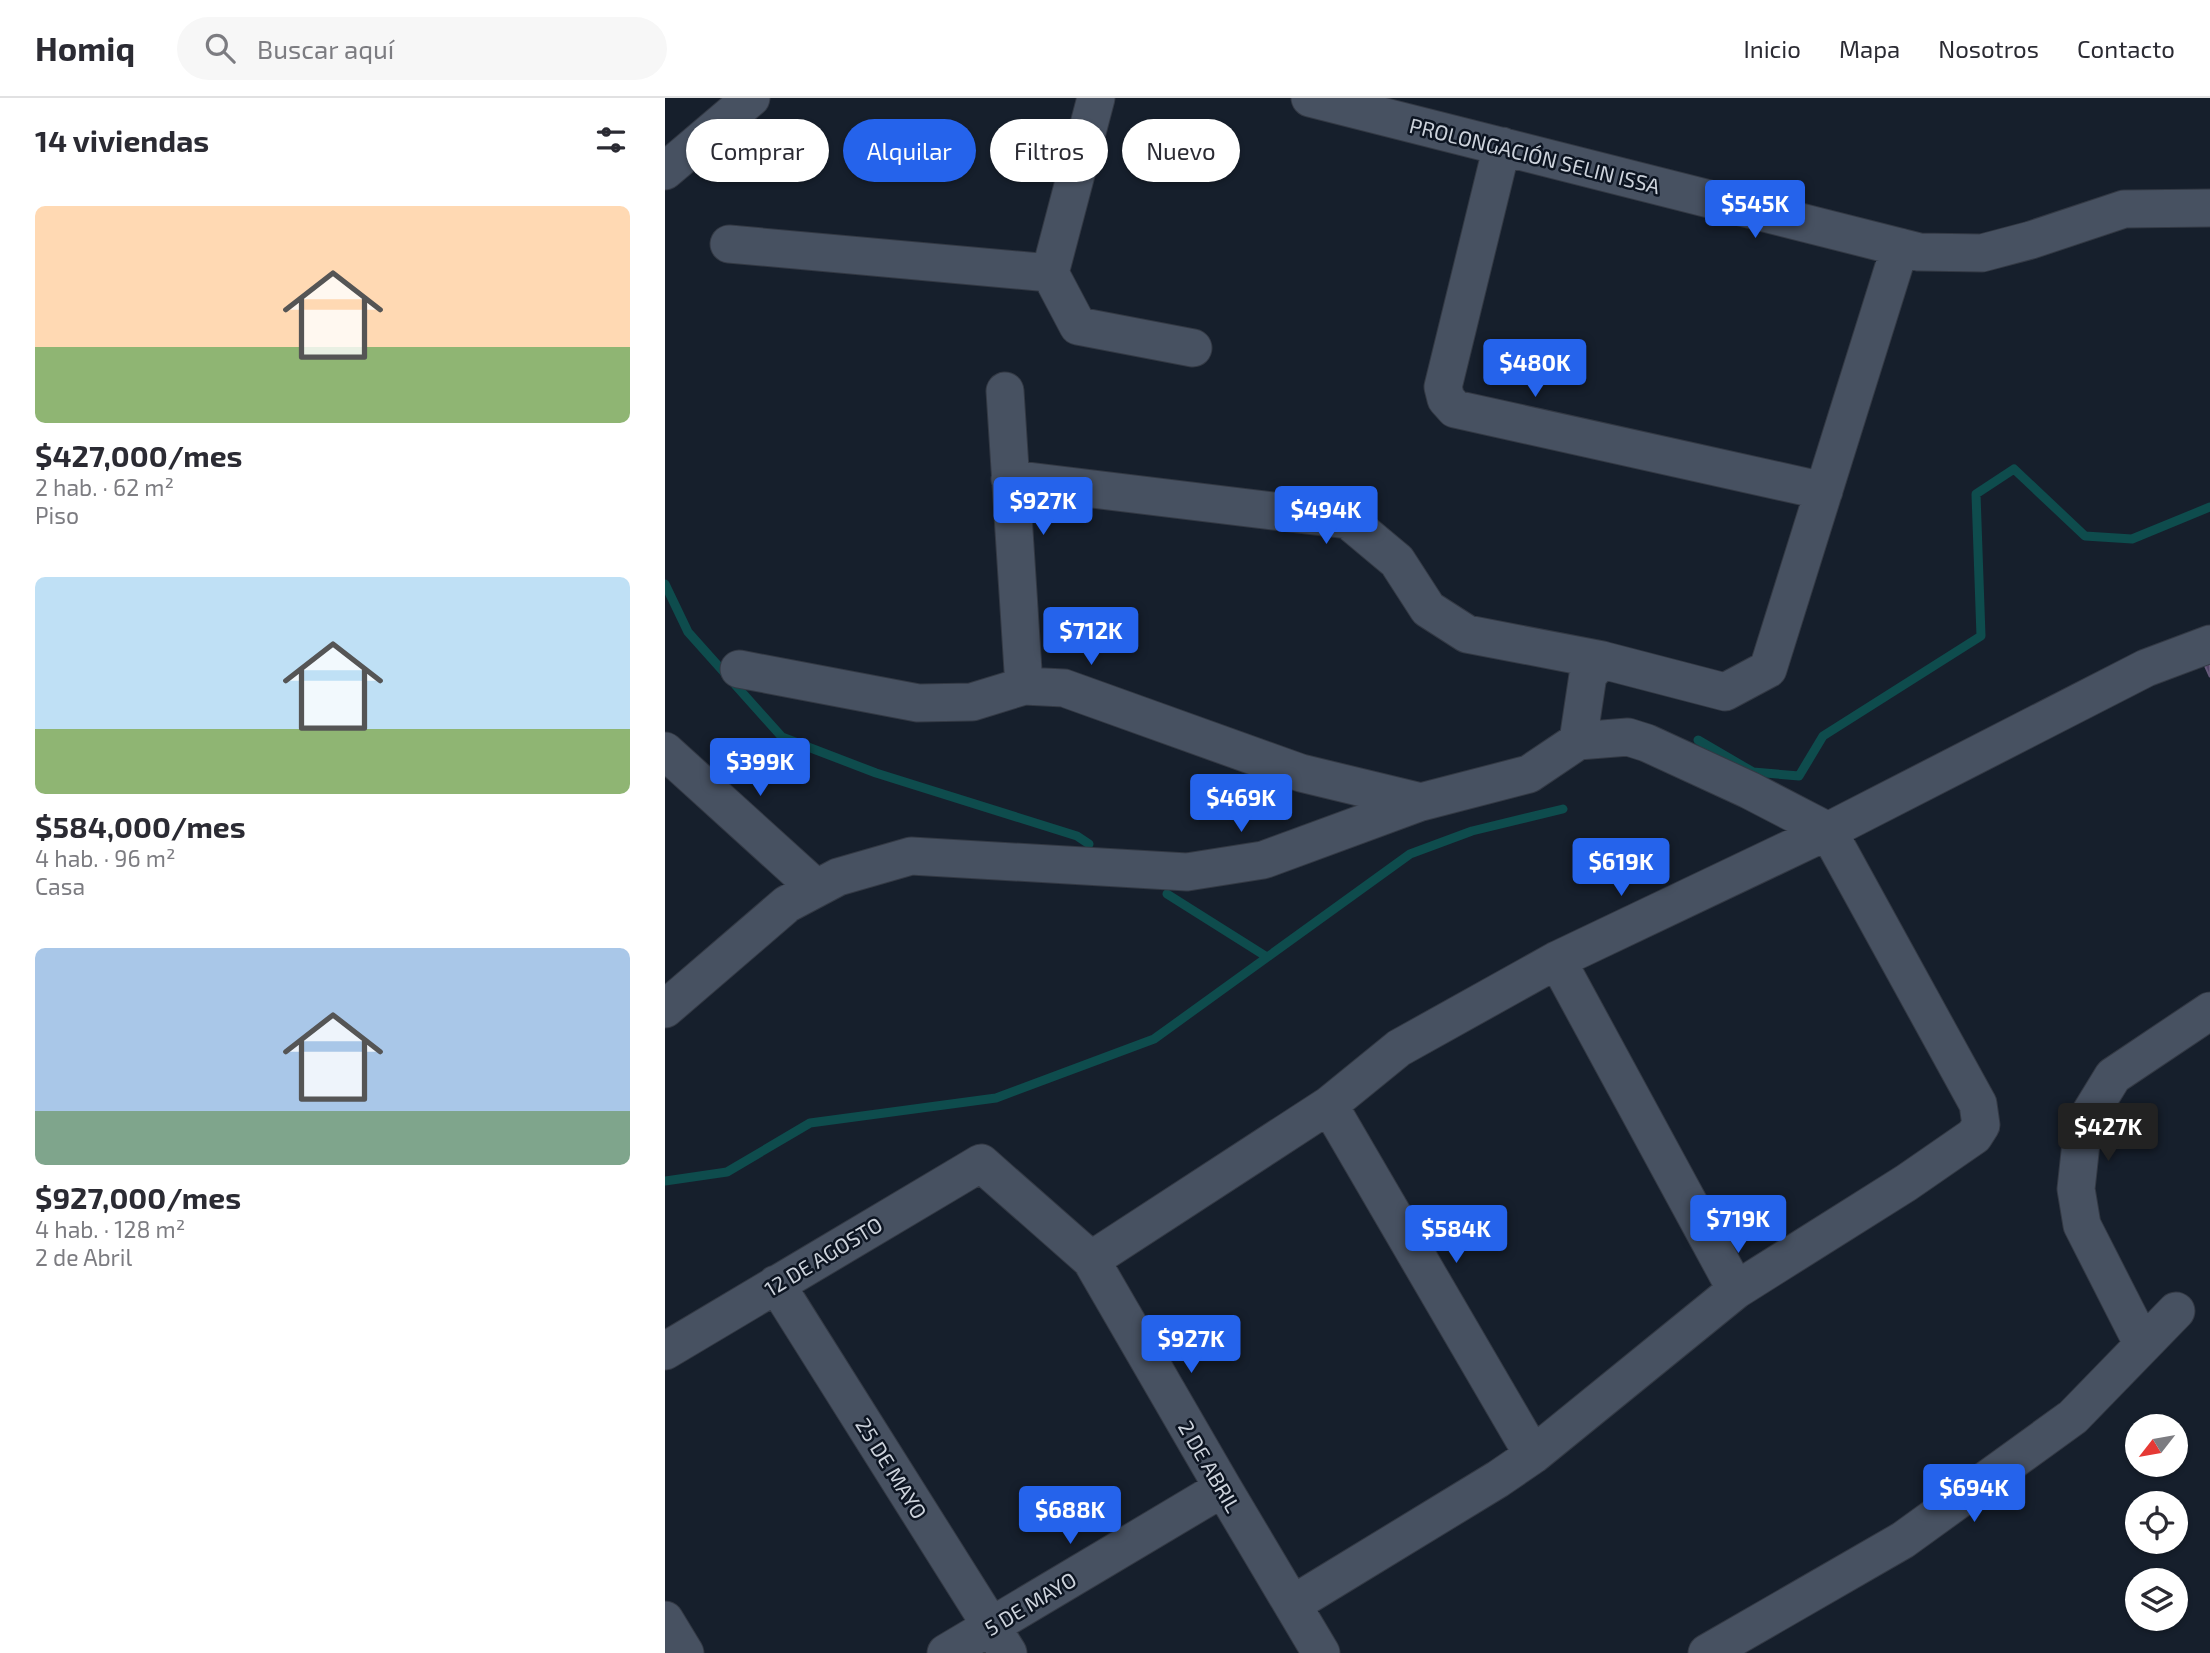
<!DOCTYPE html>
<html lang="es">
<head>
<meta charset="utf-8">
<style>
  :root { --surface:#fff; --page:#f7f7f7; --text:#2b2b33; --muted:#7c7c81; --line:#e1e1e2; --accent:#2563eb }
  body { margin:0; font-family:"Exo 2",sans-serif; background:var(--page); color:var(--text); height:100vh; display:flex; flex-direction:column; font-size:26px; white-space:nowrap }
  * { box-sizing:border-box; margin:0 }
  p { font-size:23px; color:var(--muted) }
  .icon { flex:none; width:38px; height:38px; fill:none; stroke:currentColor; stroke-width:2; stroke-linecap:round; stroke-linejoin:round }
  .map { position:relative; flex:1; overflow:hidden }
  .panel { display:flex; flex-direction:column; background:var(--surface); width:665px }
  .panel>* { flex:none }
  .banner { position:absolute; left:21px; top:21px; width:665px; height:63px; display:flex; gap:14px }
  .needle { width:46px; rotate:239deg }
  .fabs { position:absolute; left:1460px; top:1316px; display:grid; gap:14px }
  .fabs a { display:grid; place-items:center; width:63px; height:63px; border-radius:50%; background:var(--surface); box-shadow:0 2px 5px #0004; font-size:35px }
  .price { position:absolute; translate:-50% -60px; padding:0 16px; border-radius:7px; background:var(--accent); color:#fff; font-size:23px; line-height:46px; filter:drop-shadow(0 2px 4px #0008) }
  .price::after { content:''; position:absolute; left:50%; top:42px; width:21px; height:16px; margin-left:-10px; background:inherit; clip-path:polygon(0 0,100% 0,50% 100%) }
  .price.selected { background:#222; color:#fff }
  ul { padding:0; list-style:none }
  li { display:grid; align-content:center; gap:14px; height:371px; padding:0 35px }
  li span { display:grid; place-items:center; height:217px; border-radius:10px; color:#555 }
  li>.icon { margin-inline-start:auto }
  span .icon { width:126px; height:126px; fill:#fffc; stroke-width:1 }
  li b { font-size:30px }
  h2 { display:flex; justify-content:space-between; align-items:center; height:84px; padding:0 35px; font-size:30px }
  .pill { padding:0 24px; border-radius:32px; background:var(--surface); box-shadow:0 2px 5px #0004; font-size:24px; line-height:63px }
  .pill.selected { background:var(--accent); color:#fff }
  header { display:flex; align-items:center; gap:42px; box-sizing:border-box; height:98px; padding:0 35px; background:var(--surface); border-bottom:2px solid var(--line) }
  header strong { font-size:33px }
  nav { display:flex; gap:38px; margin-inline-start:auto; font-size:24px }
  .search { width:490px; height:63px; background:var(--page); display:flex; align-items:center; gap:18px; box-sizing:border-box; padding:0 24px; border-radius:38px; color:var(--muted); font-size:26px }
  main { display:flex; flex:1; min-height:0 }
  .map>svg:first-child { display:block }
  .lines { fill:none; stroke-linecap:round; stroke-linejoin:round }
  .stream { stroke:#0e4c4d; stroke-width:9 }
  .building { fill:#514366; stroke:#655979; stroke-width:2 }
  .minor-casing { stroke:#333944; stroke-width:39 }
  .minor { stroke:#475161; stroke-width:37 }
  .labels { text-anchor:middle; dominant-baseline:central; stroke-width:5; stroke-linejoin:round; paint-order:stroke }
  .street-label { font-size:21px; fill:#cdd3dc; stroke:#0d1522 }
</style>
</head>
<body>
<header>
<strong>Homiq</strong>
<div class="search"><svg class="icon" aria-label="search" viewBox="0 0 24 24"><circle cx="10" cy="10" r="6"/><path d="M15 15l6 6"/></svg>Buscar aquí</div>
<nav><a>Inicio</a><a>Mapa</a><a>Nosotros</a><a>Contacto</a></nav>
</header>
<main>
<section class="panel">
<h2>14 viviendas<svg class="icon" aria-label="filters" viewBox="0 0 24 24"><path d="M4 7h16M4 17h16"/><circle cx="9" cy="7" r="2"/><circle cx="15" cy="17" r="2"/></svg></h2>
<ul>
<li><span style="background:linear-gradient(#ffd9b3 65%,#8fb573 0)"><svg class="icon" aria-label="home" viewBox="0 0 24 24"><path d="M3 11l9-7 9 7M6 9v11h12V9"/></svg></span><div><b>$427,000/mes</b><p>2 hab. · 62 m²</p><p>Piso</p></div></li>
<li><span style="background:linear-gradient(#bfe0f5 70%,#8fb573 0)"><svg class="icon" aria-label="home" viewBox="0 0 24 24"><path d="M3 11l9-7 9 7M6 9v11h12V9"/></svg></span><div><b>$584,000/mes</b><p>4 hab. · 96 m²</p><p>Casa</p></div></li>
<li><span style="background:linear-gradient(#a9c7e8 75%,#7fa58c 0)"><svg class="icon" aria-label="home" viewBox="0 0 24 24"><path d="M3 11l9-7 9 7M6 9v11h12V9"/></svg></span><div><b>$927,000/mes</b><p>4 hab. · 128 m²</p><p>2 de Abril</p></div></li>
</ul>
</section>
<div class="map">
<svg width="1545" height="1555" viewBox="0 0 1545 1555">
  <rect width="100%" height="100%" fill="#161f2c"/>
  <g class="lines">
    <path class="stream" d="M 0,486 L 23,534 L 117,639 L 211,675 L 412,738 L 424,746
      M 1033,642 L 1088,674 L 1134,678 L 1158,638 L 1316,538 L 1311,396 L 1349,371 L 1420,438 L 1467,441 L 1545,409
      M 502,796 L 602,859
      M 0,1083 L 62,1074 L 145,1025 L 331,1000 L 489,941 L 745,756 L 807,733 L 898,711"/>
  </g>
  <path class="building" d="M 1545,565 L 1545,579 L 1540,568 Z"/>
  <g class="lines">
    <defs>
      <path id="minor" d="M 431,0 L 385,175 L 413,228 L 528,250
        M 645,0 L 1254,154 L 1317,155 L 1366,142 L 1459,111 L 1545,110
        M 837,48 L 778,289 L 781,301 L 790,311 L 1159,393
        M 0,73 L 86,0
        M 64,146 L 385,175
        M 340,293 L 359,588
        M 345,381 L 683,422 L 732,463 L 763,511 L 802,536 L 937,562
        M 74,571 L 253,605 L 307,604 L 359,588 L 399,590 L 636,675 L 756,704
        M 913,643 L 923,577 L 937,562 L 1060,594 L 1103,571 L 1235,149
        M 0,653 L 151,790
        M 892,862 L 1071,1192
        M 0,911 L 122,806 L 173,779 L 246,758 L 522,774 L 598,762 L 756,704 L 864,676 L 913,643 L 963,639 L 982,645 L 1084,692 L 1163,733 L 1313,1006 L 1316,1027 L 1309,1038 L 1241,1085 L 1071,1192 L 868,1357 L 833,1381 L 628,1506
        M 664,1007 L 868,1357
        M 426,1162 L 664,1007 L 734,950 L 892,862 L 1163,733 L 1481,570 L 1545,546
        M 111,1186 L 343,1555
        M 1478,1247 L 1417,1127 L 1411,1091 L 1418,1027 L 1448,978 L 1545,913
        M 0,1253 L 316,1065 L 426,1162 L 558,1390 L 656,1555
        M 0,1522 L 20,1555
        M 281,1555 L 558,1390
        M 1042,1555 L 1238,1442 L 1408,1319 L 1511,1213"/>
    </defs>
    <use href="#minor" class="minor-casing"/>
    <use href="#minor" class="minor"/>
  </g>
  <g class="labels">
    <g class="street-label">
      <text transform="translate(870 57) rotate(14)">PROLONGACIÓN SELIN ISSA</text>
      <text transform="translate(158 1158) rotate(-31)">12 DE AGOSTO</text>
      <text transform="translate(545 1368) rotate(60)">2 DE ABRIL</text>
      <text transform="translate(227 1370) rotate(58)">25 DE MAYO</text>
      <text transform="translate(365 1505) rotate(-31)">5 DE MAYO</text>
    </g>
  </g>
</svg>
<div class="fabs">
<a><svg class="needle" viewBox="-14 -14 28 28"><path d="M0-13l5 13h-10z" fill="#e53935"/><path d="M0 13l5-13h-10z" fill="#7c7c81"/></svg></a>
<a><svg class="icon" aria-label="locate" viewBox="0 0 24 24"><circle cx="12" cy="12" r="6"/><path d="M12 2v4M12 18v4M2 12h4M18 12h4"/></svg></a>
<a><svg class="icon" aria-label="layers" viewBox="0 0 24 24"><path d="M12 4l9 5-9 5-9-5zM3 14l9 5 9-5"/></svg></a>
</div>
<b class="price" style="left:1090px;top:142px">$545K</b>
<b class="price" style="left:870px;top:301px">$480K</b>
<b class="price" style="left:378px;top:439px">$927K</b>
<b class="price" style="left:661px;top:448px">$494K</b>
<b class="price" style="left:426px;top:569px">$712K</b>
<b class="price" style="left:95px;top:700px">$399K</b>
<b class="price" style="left:576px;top:736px">$469K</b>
<b class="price" style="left:956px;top:800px">$619K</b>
<b class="price selected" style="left:1443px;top:1065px">$427K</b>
<b class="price" style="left:1073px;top:1157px">$719K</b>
<b class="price" style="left:791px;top:1167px">$584K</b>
<b class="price" style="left:526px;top:1277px">$927K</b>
<b class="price" style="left:1309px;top:1426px">$694K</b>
<b class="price" style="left:405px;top:1448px">$688K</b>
<div class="banner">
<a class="pill">Comprar</a>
<a class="pill selected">Alquilar</a>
<a class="pill">Filtros</a>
<a class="pill">Nuevo</a>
</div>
</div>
</main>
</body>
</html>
